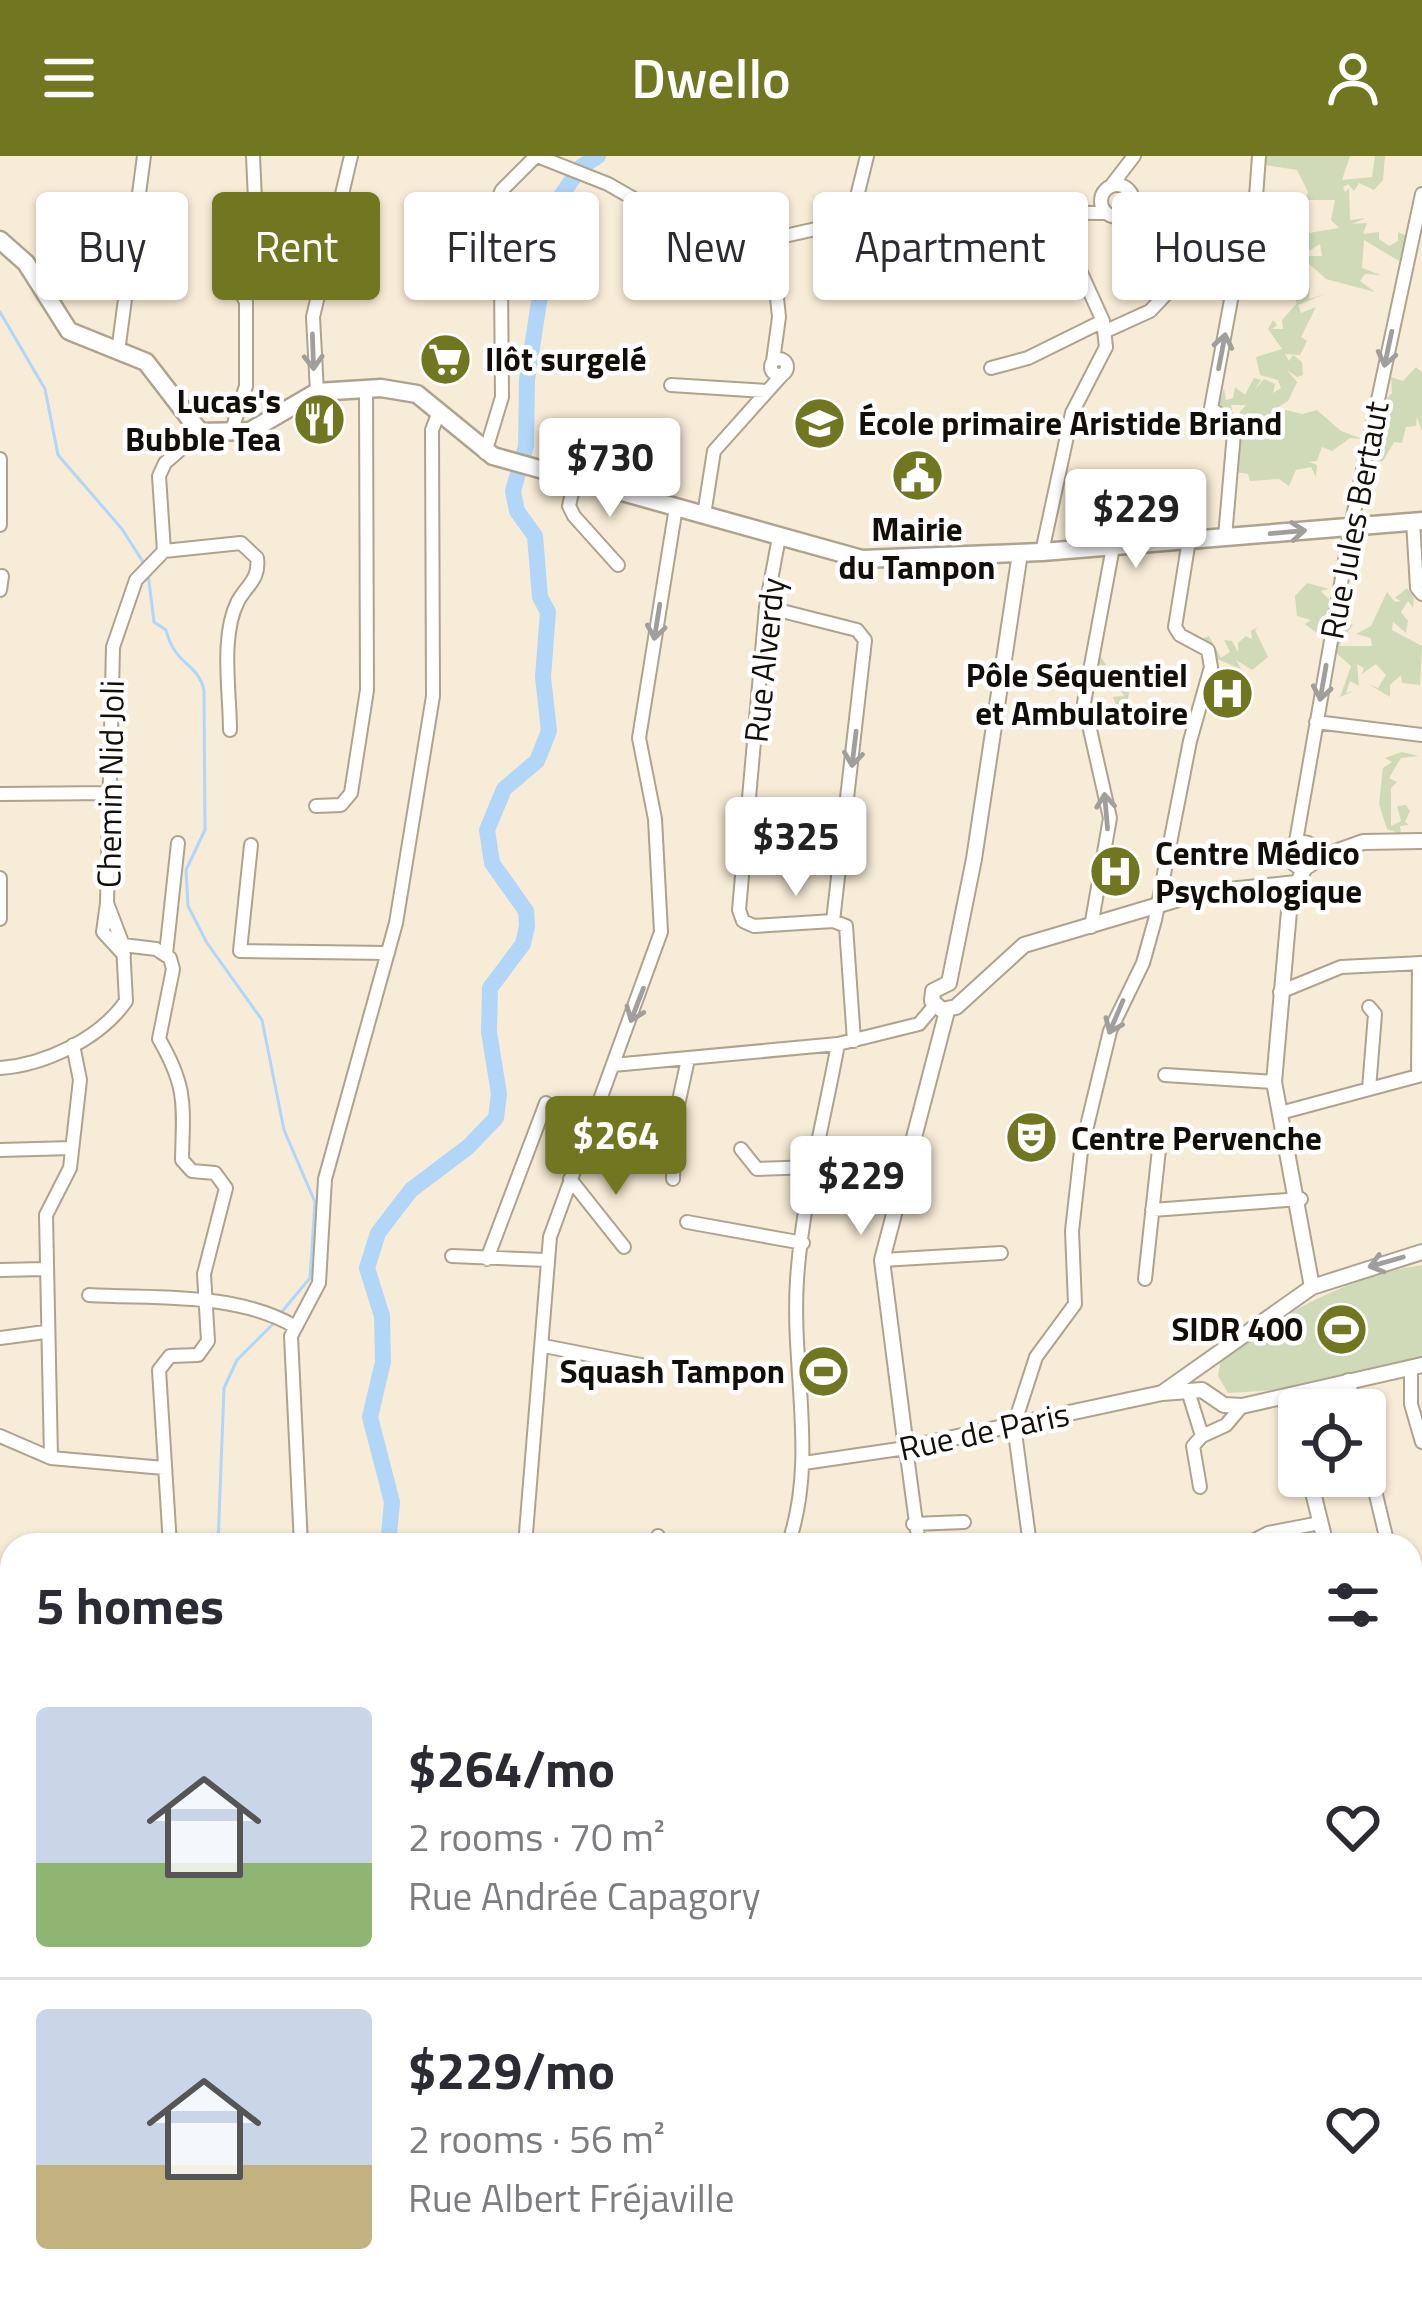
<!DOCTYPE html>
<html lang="en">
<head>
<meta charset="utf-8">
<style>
  :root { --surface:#fff; --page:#f2f2f3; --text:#2b2b33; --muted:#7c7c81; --line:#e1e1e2; --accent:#717720 }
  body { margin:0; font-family:"Titillium Web",sans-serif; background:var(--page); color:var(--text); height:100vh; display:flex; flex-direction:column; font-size:45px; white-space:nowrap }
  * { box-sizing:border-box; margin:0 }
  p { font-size:39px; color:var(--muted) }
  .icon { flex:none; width:66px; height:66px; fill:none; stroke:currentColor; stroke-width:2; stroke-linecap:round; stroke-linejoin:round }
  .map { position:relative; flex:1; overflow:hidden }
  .side { position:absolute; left:0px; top:1377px; width:1422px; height:768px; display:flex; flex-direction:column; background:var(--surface); border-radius:36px 36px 0 0; box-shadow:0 3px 9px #0004 }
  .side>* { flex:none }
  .top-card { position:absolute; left:36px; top:36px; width:1350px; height:108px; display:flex; gap:24px }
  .controls { position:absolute; left:1278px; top:1233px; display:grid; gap:24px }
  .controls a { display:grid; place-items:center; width:108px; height:108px; border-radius:12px; background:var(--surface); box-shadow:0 3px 9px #0004; font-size:60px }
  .price { position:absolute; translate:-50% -102px; padding:0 27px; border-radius:12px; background:#fff; color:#222; font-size:39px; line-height:78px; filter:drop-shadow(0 3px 6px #0008) }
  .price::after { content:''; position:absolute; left:50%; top:72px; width:36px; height:27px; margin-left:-18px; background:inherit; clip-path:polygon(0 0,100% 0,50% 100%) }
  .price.selected { background:var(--accent); color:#fff }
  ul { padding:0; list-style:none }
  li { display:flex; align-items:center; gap:36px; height:300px; padding:0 36px }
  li+li { border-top:3px solid var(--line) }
  li span { display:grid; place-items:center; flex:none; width:336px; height:240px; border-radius:12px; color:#555 }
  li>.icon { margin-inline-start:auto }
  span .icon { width:144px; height:144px; fill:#fffc; stroke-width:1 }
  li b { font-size:51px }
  h2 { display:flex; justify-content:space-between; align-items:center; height:144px; padding:0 36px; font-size:51px }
  .pill { padding:0 42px; border-radius:12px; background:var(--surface); box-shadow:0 3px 9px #0004; font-size:42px; line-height:108px }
  .pill.selected { background:var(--accent); color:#fff }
  header { display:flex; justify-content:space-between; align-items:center; height:156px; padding:0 36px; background:var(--accent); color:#fff; font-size:54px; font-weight:600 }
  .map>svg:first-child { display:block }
  .green { fill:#d0dab8 }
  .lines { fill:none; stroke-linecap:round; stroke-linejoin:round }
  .stream { stroke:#b2d6f8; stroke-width:3 }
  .river { stroke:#b2d6f8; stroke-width:16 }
  .minor-casing { stroke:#ada38f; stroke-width:16 }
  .tertiary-casing { stroke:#ada38f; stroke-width:18 }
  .secondary-casing { stroke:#ada38f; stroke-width:21 }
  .minor { stroke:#fff; stroke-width:12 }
  .tertiary { stroke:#fff; stroke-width:14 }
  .secondary { stroke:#fff; stroke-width:16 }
  .oneway { stroke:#a19f9c }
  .labels { text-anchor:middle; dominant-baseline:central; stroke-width:9; stroke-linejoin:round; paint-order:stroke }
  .poi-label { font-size:33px; font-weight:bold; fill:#130f08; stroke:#fff; text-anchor:start }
  .street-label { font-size:33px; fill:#130f08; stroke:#fff }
</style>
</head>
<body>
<header><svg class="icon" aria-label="menu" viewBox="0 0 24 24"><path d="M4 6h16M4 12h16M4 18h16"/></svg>Dwello<svg class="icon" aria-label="person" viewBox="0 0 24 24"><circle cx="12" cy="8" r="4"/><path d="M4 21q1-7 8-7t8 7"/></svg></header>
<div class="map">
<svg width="1422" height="2145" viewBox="0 0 1422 2145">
  <rect width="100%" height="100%" fill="#f7ecd7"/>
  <path class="green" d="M 1265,0 L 1350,0 L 1342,24 L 1372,21 L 1375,0 L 1385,0 L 1383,24 L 1374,34 L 1359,27 L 1354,35 L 1348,28 L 1343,31 L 1345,36 L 1349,32 L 1350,64 L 1366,62 L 1352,68 L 1367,67 L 1363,78 L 1379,76 L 1379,83 L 1389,90 L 1398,85 L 1398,76 L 1407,80 L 1399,105 L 1364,84 L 1362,112 L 1381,119 L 1365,118 L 1360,125 L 1375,136 L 1326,123 L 1307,106 L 1309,100 L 1322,100 L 1320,88 L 1304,98 L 1284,95 L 1285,78 L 1293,70 L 1297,79 L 1339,72 L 1331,64 L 1335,44 L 1305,44 L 1308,36 L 1297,14 L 1265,9 Z
    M 1294,123 L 1303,137 L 1310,131 L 1309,143 L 1325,138 L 1298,149 L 1301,157 L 1316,151 L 1301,181 L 1307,185 L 1300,199 L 1285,198 L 1289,205 L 1293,199 L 1302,206 L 1303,219 L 1297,221 L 1287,214 L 1297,226 L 1288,245 L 1277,252 L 1302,258 L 1317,254 L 1341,275 L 1363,283 L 1350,282 L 1332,295 L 1322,291 L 1317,305 L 1309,306 L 1317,309 L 1316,321 L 1311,311 L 1296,314 L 1289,330 L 1279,323 L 1250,325 L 1248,318 L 1236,316 L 1240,256 L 1246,249 L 1231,249 L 1234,264 L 1217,257 L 1224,232 L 1226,244 L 1233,242 L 1235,231 L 1245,239 L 1254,222 L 1261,224 L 1255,233 L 1264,223 L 1275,228 L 1273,237 L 1281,232 L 1278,224 L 1260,219 L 1256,201 L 1282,193 L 1268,173 L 1273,164 L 1277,169 L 1272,173 L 1283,173 L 1282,164 L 1297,147 L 1287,128 Z
    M 1416,211 L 1422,216 L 1422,275 L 1417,261 L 1416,270 L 1406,271 L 1402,287 L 1394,286 L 1383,305 L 1371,305 L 1374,275 L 1380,277 L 1378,264 L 1391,251 L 1382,247 L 1392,237 L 1391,221 L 1403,225 Z
    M 1307,427 L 1329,433 L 1321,435 L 1331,445 L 1327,470 L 1318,478 L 1305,468 L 1311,464 L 1297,460 L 1295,440 Z
    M 1407,432 L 1414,442 L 1413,452 L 1408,445 L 1401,456 L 1408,465 L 1406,477 L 1393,466 L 1392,474 L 1422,490 L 1420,529 L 1402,527 L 1401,519 L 1390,529 L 1390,541 L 1370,529 L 1378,532 L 1386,519 L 1376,508 L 1362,518 L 1364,512 L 1357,508 L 1359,530 L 1350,525 L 1346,537 L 1354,535 L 1340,541 L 1351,510 L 1335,496 L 1340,469 L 1353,468 L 1339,490 L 1372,490 L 1371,482 L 1356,478 L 1371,470 L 1387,436 L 1395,446 L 1401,445 L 1395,442 Z
    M 1259,470 L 1255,474 L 1268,501 L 1252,514 L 1236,504 L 1241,513 L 1212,501 L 1216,496 L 1198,484 L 1209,480 L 1221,502 L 1230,496 L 1224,484 L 1232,485 L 1238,496 L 1238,487 L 1246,480 L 1252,483 L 1251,475 Z
    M 1099,498 L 1108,512 L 1122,512 L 1126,519 L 1158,519 L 1160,535 L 1154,528 L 1149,534 L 1148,524 L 1137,526 L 1138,535 L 1129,534 L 1128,544 L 1117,551 L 1113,541 L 1124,540 L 1117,527 L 1123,523 L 1093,521 Z
    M 1402,596 L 1419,600 L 1401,602 L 1389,622 L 1397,626 L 1391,632 L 1391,670 L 1401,665 L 1397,650 L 1406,649 L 1410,655 L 1405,666 L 1409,669 L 1400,670 L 1401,678 L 1387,673 L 1379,648 L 1383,612 L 1392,606 L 1385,602 Z
    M 1422,1109 L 1422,1205 L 1275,1234 L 1228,1237 L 1218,1220 L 1221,1202 C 1281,1159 1347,1120 1422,1109 Z"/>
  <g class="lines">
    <path class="stream" d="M 0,156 L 45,233 L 58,299 L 122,373 L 145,409
      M 148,418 L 154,466 L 166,474 C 175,510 198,507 204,534 L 205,674 L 186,714 L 188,750 L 207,787 L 262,864 L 284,974 L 315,1046 L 310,1122 L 280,1158
      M 218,1389 L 224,1232 L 237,1204 L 275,1166
      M 285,2133 L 290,2145"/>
    <path class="river" d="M 388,1389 L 392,1346 L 370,1261 L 383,1206 L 382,1160 L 367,1112 L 378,1077 L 411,1034 L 468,991 L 496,962 L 499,938 L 489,876 L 490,832 L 523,788 L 527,770 L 526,755 L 492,707 L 487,674 L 504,633 L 537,605 L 549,575 L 543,521 L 548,456 L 540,441 L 535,380 L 517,355 L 513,335 L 526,290 L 527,224 L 539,146 L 563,75 L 558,44 L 581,11 L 598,0
      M 517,2145 L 518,2133"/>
    <defs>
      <path id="minor" d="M 537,0 L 608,28 L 723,94 L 851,65 L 945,56 L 1106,57
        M1101 45a16 16 0 1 1 32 0a16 16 0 1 1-32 0Z
        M 1111,30 L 1134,0
        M 1129,56 L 1248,52
        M 851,65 L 867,0
        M 771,85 L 779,161 L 773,205
        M 1106,175 L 1150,155 L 1169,135 L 1235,127
        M 118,196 L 144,0
        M771 211a8 8 0 1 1 16 0a8 8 0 1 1-16 0Z
        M 991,212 L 1028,202 L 1103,165
        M 671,229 L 766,235
        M 317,236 L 313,161 L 351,0
        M 231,277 L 246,230 L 246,146 L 223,103 L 255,44 L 253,0
        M 485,297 L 502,241 L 501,124 L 490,61 L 502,34 L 536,0
        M 0,303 L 0,369
        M 575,323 L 569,350 L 574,360 L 618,409
        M 704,359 L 714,295 L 782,219
        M 1413,365 L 1417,432 L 1422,438
        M 779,381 L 766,451 L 739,754 L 743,765 L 754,770 L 833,765 L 846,770 L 854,885
        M 1225,381 L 1234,277 L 1233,269 L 1211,252 L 1248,52 L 1256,41 L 1259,0
        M 164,395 L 241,387 L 257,402 C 260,423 247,429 238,445 C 220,480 230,536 230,574
        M 1042,396 L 1072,257 L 1106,191 L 1103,165 L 1068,88 L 1077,60
        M 0,434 L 2,420
        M 766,451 L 857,474 L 865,484 L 833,765
        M 1316,566 L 1422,579
        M 0,638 L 110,637
        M 316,650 L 341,649 L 351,637 L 367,534 L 366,233
        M 251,689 L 240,795 L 388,797
        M 1295,691 L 1351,370 L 1422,38
        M 0,722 L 0,763
        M 107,747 L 103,776 L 124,799
        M 1091,771 L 1110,662 L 1084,547 L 1113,391
        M 123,789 L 156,793 L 170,802 L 173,813 L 159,883 C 188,933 183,950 182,1004 L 192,1015 L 215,1017 L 226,1032 L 204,1118 L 208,1185 L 198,1199 L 170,1200 L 159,1214 L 170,1389
        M 166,798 L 178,687
        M 1280,836 L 1341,811 L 1422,807
        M 613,909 L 838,888 L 919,868 L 935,849
        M 0,912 C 44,909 100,883 126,845 L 123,789 L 107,747 L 113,491 L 136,424 L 164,395 L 159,320 L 165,307 L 200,276
        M 1165,919 L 1274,926
        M 1369,933 L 1375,858 L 1369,851
        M 1280,957 L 1418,920 L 1419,807
        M 741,993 L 757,1013 L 815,1011
        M 0,994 L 72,992
        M 570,1023 L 624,1091
        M 673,1023 L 675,963 L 688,903
        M 1152,1054 L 1301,1043
        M 687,1066 L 803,1087
        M 452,1100 L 546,1104
        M 487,1103 L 546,947
        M 882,1104 L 1001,1097
        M 0,1114 L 44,1113
        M 1145,1123 L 1160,984
        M 89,1139 C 157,1143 235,1136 294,1170
        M 0,1182 L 45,1176
        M 544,1190 L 646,1210
        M 1411,1212 L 1411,1248 L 1422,1286
        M 1348,1224 L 1356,1254
        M 1188,1235 L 1202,1280 L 1226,1269 L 1242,1250
        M 0,1280 L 51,1302 L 164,1312
        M 1365,1293 L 1388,1389
        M 51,1302 L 46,1059 L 70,1012 L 80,924 L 73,889
        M 804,1307 L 906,1292 L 919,1389
        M 1200,1331 L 1193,1290 L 1202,1280
        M 913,1368 L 964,1366
        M 658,1380 L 659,1389
        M 301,1389 L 291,1180 L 319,1127 L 325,1023 L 396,767 L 433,540 L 432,274 L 439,256
        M 525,1389 L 550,1081 L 661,776 L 655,663 L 639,582 L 676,351
        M 788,1389 C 818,1303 791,1213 797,1124 C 802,1046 824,965 838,888
        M 1030,1389 L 1014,1269 L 1036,1201 L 1075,1148 L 1072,1075 L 1081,995 L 1110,875 L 1143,807 L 1155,764 L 1190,585 L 1211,511 L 1208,494 L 1180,479 L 1175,471 L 1189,384
        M 1245,1389 L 1268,1377 L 1320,1367
        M 1410,1438 L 1422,1431
        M 1410,1493 L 1422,1487
        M 0,1513 L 12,1512
        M 10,1634 L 12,1644
        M 0,1704 L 12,1702
        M 0,1932 L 12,1993
        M 1410,2030 L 1422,2021
        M 1410,2106 L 1422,2128
        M 38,2133 L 40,2145
        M 210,2133 L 212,2145
        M 267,2133 L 271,2145
        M 345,2133 L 345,2145
        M 444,2133 L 445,2145
        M 1061,2133 L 1062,2145"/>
      <path id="tertiary" d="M1291 699a12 12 0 1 1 24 0a12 12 0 1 1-24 0Z
        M 1313,704 L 1363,686 L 1422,685
        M 1305,711 L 1290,744 L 1274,926 L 1312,1131
        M 949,827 L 974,703 L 1020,397
        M 949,827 L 933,835 L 932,845 L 942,854 L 956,851 L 1024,789 L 1199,737 L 1296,727
        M 947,855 L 882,1104 L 906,1292 L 1162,1237 L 1202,1234 L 1224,1249 L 1242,1250 L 1422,1209
        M 1162,1237 L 1312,1131 L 1422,1096
        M 1290,1239 L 1299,1280
        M 1309,1320 L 1326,1389
        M 1410,1638 L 1422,1666"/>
      <path id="secondary" d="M 0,84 L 26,107 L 69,175 L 146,206 L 200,276 L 250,275 L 317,236 L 381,232 L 417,238 L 493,300 L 862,403 L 1042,396 L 1422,365
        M 1410,1838 L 1422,1836
        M 583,2145 L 608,2133"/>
    </defs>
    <use href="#minor" class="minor-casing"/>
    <use href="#tertiary" class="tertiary-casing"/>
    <use href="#secondary" class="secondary-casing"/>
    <use href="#minor" class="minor"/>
    <use href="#tertiary" class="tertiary"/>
    <use href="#secondary" class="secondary"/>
  </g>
  <defs><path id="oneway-shaft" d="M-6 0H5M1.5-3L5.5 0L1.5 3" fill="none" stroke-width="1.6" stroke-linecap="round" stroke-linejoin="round" transform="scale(3)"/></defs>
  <g class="oneway">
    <use href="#oneway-shaft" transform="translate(1388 193) rotate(102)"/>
    <use href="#oneway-shaft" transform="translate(1222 195) rotate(-79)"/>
    <use href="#oneway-shaft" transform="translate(313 196) rotate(88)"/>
    <use href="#oneway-shaft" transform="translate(1288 376) rotate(-5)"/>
    <use href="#oneway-shaft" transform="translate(657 466) rotate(99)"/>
    <use href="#oneway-shaft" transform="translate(1323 527) rotate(100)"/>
    <use href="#oneway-shaft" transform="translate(854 593) rotate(97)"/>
    <use href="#oneway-shaft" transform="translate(1106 655) rotate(-95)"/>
    <use href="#oneway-shaft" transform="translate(637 849) rotate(111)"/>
    <use href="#oneway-shaft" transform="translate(1116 861) rotate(113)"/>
    <use href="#oneway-shaft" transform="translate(1386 1106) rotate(164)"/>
  </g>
  <defs>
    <symbol id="supermarket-disc" viewBox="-11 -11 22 22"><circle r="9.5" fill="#717720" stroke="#fff"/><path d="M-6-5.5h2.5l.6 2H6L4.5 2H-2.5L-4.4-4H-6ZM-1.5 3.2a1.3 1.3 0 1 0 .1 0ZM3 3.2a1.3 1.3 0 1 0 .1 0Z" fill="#fff"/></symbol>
    <symbol id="restaurant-disc" viewBox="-11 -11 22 22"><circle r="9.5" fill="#717720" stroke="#fff"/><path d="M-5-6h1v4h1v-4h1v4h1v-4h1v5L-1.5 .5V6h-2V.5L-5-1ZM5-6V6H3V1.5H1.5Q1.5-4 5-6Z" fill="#fff"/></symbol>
    <symbol id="school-disc" viewBox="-11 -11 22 22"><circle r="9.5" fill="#717720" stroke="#fff"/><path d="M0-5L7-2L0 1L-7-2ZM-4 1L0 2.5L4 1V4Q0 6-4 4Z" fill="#fff"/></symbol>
    <symbol id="civic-disc" viewBox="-11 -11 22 22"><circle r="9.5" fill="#717720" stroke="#fff"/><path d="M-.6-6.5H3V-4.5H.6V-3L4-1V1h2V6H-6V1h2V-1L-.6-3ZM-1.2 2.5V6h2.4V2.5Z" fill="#fff"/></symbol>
    <symbol id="hospital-disc" viewBox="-11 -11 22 22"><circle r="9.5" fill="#717720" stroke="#fff"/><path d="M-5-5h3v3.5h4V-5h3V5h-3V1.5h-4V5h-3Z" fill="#fff"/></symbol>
    <symbol id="theatre-disc" viewBox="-11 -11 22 22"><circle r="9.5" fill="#717720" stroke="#fff"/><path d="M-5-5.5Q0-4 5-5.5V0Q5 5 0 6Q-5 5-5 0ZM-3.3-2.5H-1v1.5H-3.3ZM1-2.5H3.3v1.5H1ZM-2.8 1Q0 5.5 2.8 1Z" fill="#fff"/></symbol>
    <symbol id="stadium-disc" viewBox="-11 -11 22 22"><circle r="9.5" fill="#717720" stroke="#fff"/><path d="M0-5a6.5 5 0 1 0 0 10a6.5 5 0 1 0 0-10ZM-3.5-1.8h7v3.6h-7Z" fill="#fff"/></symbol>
  </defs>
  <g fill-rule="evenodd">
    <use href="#supermarket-disc" x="416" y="174" width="59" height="59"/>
    <use href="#restaurant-disc" x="290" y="234" width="59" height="59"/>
    <use href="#school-disc" x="790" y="238" width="59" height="59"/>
    <use href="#civic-disc" x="888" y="290" width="59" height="59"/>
    <use href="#hospital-disc" x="1198" y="508" width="59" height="59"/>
    <use href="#hospital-disc" x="1086" y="686" width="59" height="59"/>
    <use href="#theatre-disc" x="1002" y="952" width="59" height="59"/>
    <use href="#stadium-disc" x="1312" y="1144" width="59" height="59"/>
    <use href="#stadium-disc" x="794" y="1186" width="59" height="59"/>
  </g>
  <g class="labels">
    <g class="poi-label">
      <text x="485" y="203">Ilôt surgelé</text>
      <text x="281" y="245" text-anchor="end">Lucas's<tspan x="281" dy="38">Bubble Tea</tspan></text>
      <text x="858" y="267">École primaire Aristide Briand</text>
      <text x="917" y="373" text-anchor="middle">Mairie<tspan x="917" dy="38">du Tampon</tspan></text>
      <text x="1188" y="519" text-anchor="end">Pôle Séquentiel<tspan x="1188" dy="38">et Ambulatoire</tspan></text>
      <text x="1155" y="697">Centre Médico<tspan x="1155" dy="38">Psychologique</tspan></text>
      <text x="1071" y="982">Centre Pervenche</text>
      <text x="1303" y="1173" text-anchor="end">SIDR 400</text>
      <text x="785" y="1215" text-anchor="end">Squash Tampon</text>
    </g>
    <g class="street-label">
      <text transform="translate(1354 364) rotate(-79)">Rue Jules Bertaut</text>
      <text transform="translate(764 504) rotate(-84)">Rue Alverdy</text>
      <text transform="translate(110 628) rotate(-89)">Chemin Nid Joli</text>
      <text transform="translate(984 1275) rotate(-12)">Rue de Paris</text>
    </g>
  </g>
</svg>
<div class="controls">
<a><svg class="icon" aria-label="locate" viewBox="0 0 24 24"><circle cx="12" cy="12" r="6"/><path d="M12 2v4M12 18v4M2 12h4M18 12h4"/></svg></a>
</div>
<b class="price" style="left:610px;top:364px">$730</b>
<b class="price" style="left:1136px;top:415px">$229</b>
<b class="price" style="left:796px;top:743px">$325</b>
<b class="price selected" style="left:616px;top:1042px">$264</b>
<b class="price" style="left:861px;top:1082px">$229</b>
<div class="top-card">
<a class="pill">Buy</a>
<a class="pill selected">Rent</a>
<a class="pill">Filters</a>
<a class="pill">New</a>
<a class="pill">Apartment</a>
<a class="pill">House</a>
</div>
<section class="side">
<h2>5 homes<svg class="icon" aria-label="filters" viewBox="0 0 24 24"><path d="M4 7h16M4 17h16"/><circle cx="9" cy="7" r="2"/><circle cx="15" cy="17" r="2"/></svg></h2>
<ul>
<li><span style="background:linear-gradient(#c9d6e8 65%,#8fb573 0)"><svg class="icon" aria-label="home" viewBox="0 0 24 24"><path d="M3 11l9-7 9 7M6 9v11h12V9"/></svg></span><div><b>$264/mo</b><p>2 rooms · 70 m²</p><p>Rue Andrée Capagory</p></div><svg class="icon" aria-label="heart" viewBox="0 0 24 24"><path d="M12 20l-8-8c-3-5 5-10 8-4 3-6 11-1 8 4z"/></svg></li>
<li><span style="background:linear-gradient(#c9d6e8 65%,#c2b280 0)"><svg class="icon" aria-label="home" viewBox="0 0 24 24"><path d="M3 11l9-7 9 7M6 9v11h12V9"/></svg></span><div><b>$229/mo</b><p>2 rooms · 56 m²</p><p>Rue Albert Fréjaville</p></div><svg class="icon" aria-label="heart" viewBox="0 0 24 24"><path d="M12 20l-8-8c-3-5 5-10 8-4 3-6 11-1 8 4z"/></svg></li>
</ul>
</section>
</div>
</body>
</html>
